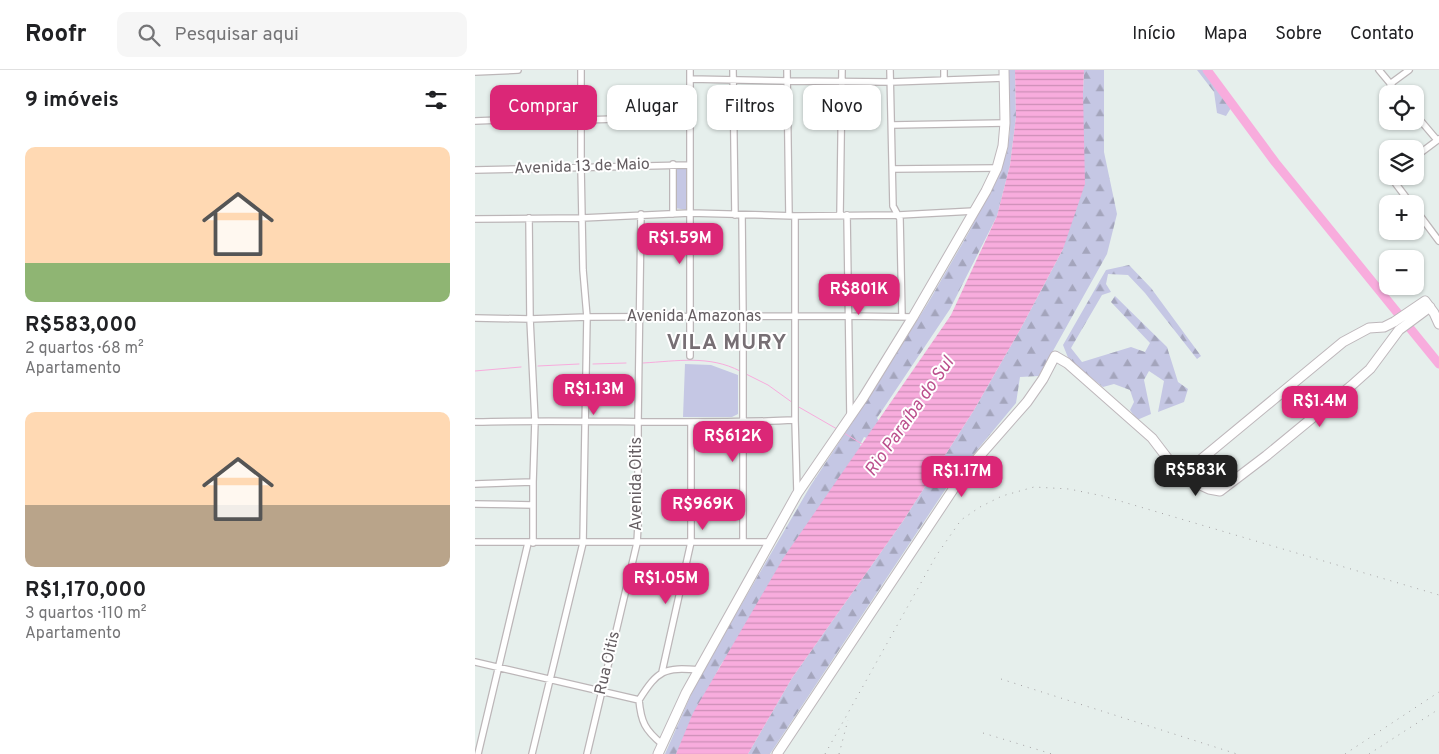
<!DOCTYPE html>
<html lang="pt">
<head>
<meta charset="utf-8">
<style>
  :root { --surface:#fff; --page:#f6f6f6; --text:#202124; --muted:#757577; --line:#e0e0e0; --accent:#db2777 }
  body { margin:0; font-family:Overpass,sans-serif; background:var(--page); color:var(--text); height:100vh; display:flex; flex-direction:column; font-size:19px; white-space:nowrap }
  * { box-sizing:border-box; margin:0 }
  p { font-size:16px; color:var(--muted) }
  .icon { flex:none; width:28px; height:28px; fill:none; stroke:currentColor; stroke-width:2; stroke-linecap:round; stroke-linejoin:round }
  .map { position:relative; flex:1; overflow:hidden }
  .details { display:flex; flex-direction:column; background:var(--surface); width:475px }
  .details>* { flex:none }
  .guide { position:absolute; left:15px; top:15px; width:475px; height:45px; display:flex; gap:10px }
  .buttons { position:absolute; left:904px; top:15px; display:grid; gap:10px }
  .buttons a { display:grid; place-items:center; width:45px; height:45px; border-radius:10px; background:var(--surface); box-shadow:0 1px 4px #0004; font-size:25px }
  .price { position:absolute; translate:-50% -42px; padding:0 11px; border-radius:10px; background:var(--accent); color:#fff; font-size:16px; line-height:32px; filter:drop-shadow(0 1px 2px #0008) }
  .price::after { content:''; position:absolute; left:50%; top:30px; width:15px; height:11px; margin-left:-8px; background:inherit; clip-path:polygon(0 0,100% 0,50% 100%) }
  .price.on { background:#222; color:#fff }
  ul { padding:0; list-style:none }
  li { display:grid; align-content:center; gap:10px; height:265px; padding:0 25px }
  li span { display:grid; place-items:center; height:155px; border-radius:10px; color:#555 }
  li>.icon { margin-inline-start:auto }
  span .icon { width:90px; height:90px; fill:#fffc; stroke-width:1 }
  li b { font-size:21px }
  h2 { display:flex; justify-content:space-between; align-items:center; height:60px; padding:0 25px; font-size:21px }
  .pill { padding:0 18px; border-radius:10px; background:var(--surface); box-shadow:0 1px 4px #0004; font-size:18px; line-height:45px }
  .pill.on { background:var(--accent); color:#fff }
  header { display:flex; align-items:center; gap:30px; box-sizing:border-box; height:70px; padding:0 25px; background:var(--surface); border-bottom:1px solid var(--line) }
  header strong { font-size:24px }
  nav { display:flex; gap:28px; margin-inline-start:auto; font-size:18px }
  .search { width:350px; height:45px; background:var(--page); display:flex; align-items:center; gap:12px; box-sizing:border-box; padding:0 18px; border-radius:10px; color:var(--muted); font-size:19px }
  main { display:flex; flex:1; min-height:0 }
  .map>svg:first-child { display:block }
  .green { fill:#c5c7e4 }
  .forest { fill:url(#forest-firs) }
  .water { fill:url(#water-rules) }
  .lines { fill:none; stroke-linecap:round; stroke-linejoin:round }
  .stream { stroke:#f8acdd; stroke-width:1 }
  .river { stroke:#f8acdd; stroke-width:9 }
  .street-casing { stroke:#bcb6b8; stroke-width:8 }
  .secondary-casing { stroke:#beb7bb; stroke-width:11 }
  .street { stroke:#fff; stroke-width:5.5 }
  .secondary { stroke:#fff; stroke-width:9 }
  .rail { stroke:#a4a1a3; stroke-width:1; stroke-dasharray:1 6; stroke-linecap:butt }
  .labels { text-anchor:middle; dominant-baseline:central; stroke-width:4; stroke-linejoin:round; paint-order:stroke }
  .street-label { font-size:16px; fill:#655e62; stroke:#fff }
  .water-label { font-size:18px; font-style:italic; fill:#bb508d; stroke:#fff }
  .district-label { font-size:21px; font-weight:bold; letter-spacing:1px; fill:#776f74; stroke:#fff }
</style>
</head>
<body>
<header>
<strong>Roofr</strong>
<div class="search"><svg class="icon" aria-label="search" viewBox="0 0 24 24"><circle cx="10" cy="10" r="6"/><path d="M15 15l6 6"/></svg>Pesquisar aqui</div>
<nav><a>Início</a><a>Mapa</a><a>Sobre</a><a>Contato</a></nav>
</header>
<main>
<section class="details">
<h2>9 imóveis<svg class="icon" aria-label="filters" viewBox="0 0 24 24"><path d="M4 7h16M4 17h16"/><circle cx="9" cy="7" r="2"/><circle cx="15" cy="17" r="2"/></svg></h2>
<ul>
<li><span style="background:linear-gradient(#ffd9b3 75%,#8fb573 0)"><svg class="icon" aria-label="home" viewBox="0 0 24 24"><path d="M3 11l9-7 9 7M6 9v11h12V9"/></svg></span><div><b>R$583,000</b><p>2 quartos · 68 m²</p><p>Apartamento</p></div></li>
<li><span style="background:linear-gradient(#ffd9b3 60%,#b9a48a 0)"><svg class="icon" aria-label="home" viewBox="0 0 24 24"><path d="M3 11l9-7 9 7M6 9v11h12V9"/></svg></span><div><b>R$1,170,000</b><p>3 quartos · 110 m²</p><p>Apartamento</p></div></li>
</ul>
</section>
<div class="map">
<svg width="964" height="684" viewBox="0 0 964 684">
  <defs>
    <pattern id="forest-firs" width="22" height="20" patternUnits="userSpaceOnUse" patternTransform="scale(1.25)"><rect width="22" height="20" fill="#c5c7e4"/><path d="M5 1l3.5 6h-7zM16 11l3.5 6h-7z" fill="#a4a5bc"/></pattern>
    <pattern id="water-rules" width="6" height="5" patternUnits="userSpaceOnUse" patternTransform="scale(1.25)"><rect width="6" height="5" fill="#f8acdd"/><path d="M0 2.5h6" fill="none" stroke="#cc8fb7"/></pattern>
  </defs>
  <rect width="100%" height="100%" fill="#e6efec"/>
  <path class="green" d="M 200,97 L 212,98 L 213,140 L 199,138 Z
    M 210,294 L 236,295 L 263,305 L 263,344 L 257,347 L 208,347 Z"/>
  <path class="forest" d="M 531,0 L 540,0 L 541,47 L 535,95 L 522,146 L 475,239 L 402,348 L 409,360 L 403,372 L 389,367 L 385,375 L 393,382 L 245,596 L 201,684 L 190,684 L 222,611 L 291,492 L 336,415 L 386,339 L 453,233 L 494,162 L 526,99 L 532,82 L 535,61 Z
    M 609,0 L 629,0 L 629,82 L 642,144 L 632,184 L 564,306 L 545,307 L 541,333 L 474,414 L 295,684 L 273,684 L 317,608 L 428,451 L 499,340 L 546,258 L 588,179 L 608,23 Z
    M 722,0 L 734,0 L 759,33 L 751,46 L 742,43 L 739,22 Z
    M 654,195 L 676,218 L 726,286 L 722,289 L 670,223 L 653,205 L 633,204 L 631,214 L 636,222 L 627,225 L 596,278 L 607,292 L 656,277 L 670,282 L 675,273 L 636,232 L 640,226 L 692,277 L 703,312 L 713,319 L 709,332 L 683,342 L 689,311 L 674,301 L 669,310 L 676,344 L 662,350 L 655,340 L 659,332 L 655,320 L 639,314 L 628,317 L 594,290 L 588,275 L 631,200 Z"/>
  <path class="water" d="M 540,0 L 609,0 L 608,23 L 610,114 L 588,179 L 546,258 L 499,340 L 428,451 L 317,608 L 273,684 L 201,684 L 218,643 L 309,487 L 476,245 L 522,146 L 535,95 L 541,47 Z"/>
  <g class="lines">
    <path class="stream" d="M 168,293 C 203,291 234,285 265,301
      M 118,294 L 151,293
      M 63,296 L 104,294
      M 0,301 L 46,297
      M 271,304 L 293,315 L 318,333
      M 322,336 L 362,359
      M 369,363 L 387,374"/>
    <path class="river" d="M 732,0 L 800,92 L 964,294"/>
    <defs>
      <path id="street" d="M 258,0 L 260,145
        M 312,0 L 314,146
        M 415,0 L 418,136 L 425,149 L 427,246
        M 469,0 L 469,9
        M 904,0 L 924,24
        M 0,2 L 43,0
        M 215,9 L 312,11 L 416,12 L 529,8
        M 915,14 L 934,0
        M 940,44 L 962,70
        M 0,51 L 25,50 L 106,50 L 215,47
        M 417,55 L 530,53
        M 940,87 L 964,69
        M 418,99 L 522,98
        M 0,100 L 214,95
        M 915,106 L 936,134
        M 940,139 L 964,171
        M 198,144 L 198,94
        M 267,145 L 268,248 L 268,472
        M 365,145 L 367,0
        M 372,145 L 375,345
        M 320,146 L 320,350 L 322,422
        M 54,148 L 55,249 L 60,351 L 58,412 L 58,473
        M 0,149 L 107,148 L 215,143 L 320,146 L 424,145 L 499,141
        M 0,248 L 55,249 L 112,247 L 374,246 L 438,247
        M 215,286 L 215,0
        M 0,352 C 107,349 213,355 320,350
        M 0,414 L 58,412
        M 0,434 L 58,435
        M 0,472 L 295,472
        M 0,592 L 164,630
        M 187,602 L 216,472 L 216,352
        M 164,630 C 183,600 189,597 224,600
        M 164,630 C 166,652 170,660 187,674
        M 3,684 L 53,473
        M 57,684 L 108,473 L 112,247 L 108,200 L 106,97 L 106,0
        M 112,684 L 162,473 L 163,455 L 163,351 L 166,144"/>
      <path id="secondary" d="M 706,406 L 868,272 L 894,258 L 909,257 L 919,252 L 950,231 L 959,243 L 964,254
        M 183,684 L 211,623 L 322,424 L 388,328 L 438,247 L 511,121 L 522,98 L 528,76 L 530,53 L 529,0
        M 302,684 L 479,418 L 501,390 L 552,332 L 568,309 L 580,286 L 592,293 L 677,368 L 706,406 L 734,419 L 745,421 L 791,386 L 876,316 L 895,299 L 924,260 L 955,237"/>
    </defs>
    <use href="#street" class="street-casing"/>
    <use href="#secondary" class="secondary-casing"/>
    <use href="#street" class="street"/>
    <use href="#secondary" class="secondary"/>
    <path class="rail" d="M 526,609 L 762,684
      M 508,663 L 577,684
      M 350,684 L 461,486 L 486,450 L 505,437 L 527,426 L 559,417 L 594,419 L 628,426 L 964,525
      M 364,684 L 373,650
      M 870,684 L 964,622
      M 894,684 L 964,639"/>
  </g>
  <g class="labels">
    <g class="street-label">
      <text transform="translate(107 97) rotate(-2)">Avenida 13 de Maio</text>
      <text x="219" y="247">Avenida Amazonas</text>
      <text transform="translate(162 414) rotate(-90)">Avenida Oitis</text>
      <text transform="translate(133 593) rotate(-77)">Rua Oitis</text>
    </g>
    <g class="water-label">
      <text transform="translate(435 347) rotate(-55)">Rio Paraíba do Sul</text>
    </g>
    <g class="district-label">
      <text x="252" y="273">VILA MURY</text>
    </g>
  </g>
</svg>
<div class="buttons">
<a><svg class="icon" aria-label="locate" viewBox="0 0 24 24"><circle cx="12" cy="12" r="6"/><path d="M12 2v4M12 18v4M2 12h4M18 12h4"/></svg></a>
<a><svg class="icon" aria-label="layers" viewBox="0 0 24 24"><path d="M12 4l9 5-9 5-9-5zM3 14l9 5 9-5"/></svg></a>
<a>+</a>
<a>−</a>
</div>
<b class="price" style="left:205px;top:195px">R$1.59M</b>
<b class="price" style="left:384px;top:246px">R$801K</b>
<b class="price" style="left:119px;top:346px">R$1.13M</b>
<b class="price" style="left:845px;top:358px">R$1.4M</b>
<b class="price" style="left:258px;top:393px">R$612K</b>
<b class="price on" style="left:721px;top:427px">R$583K</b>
<b class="price" style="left:487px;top:428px">R$1.17M</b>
<b class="price" style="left:228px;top:461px">R$969K</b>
<b class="price" style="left:191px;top:535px">R$1.05M</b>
<div class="guide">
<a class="pill on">Comprar</a>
<a class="pill">Alugar</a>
<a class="pill">Filtros</a>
<a class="pill">Novo</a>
</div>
</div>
</main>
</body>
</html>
